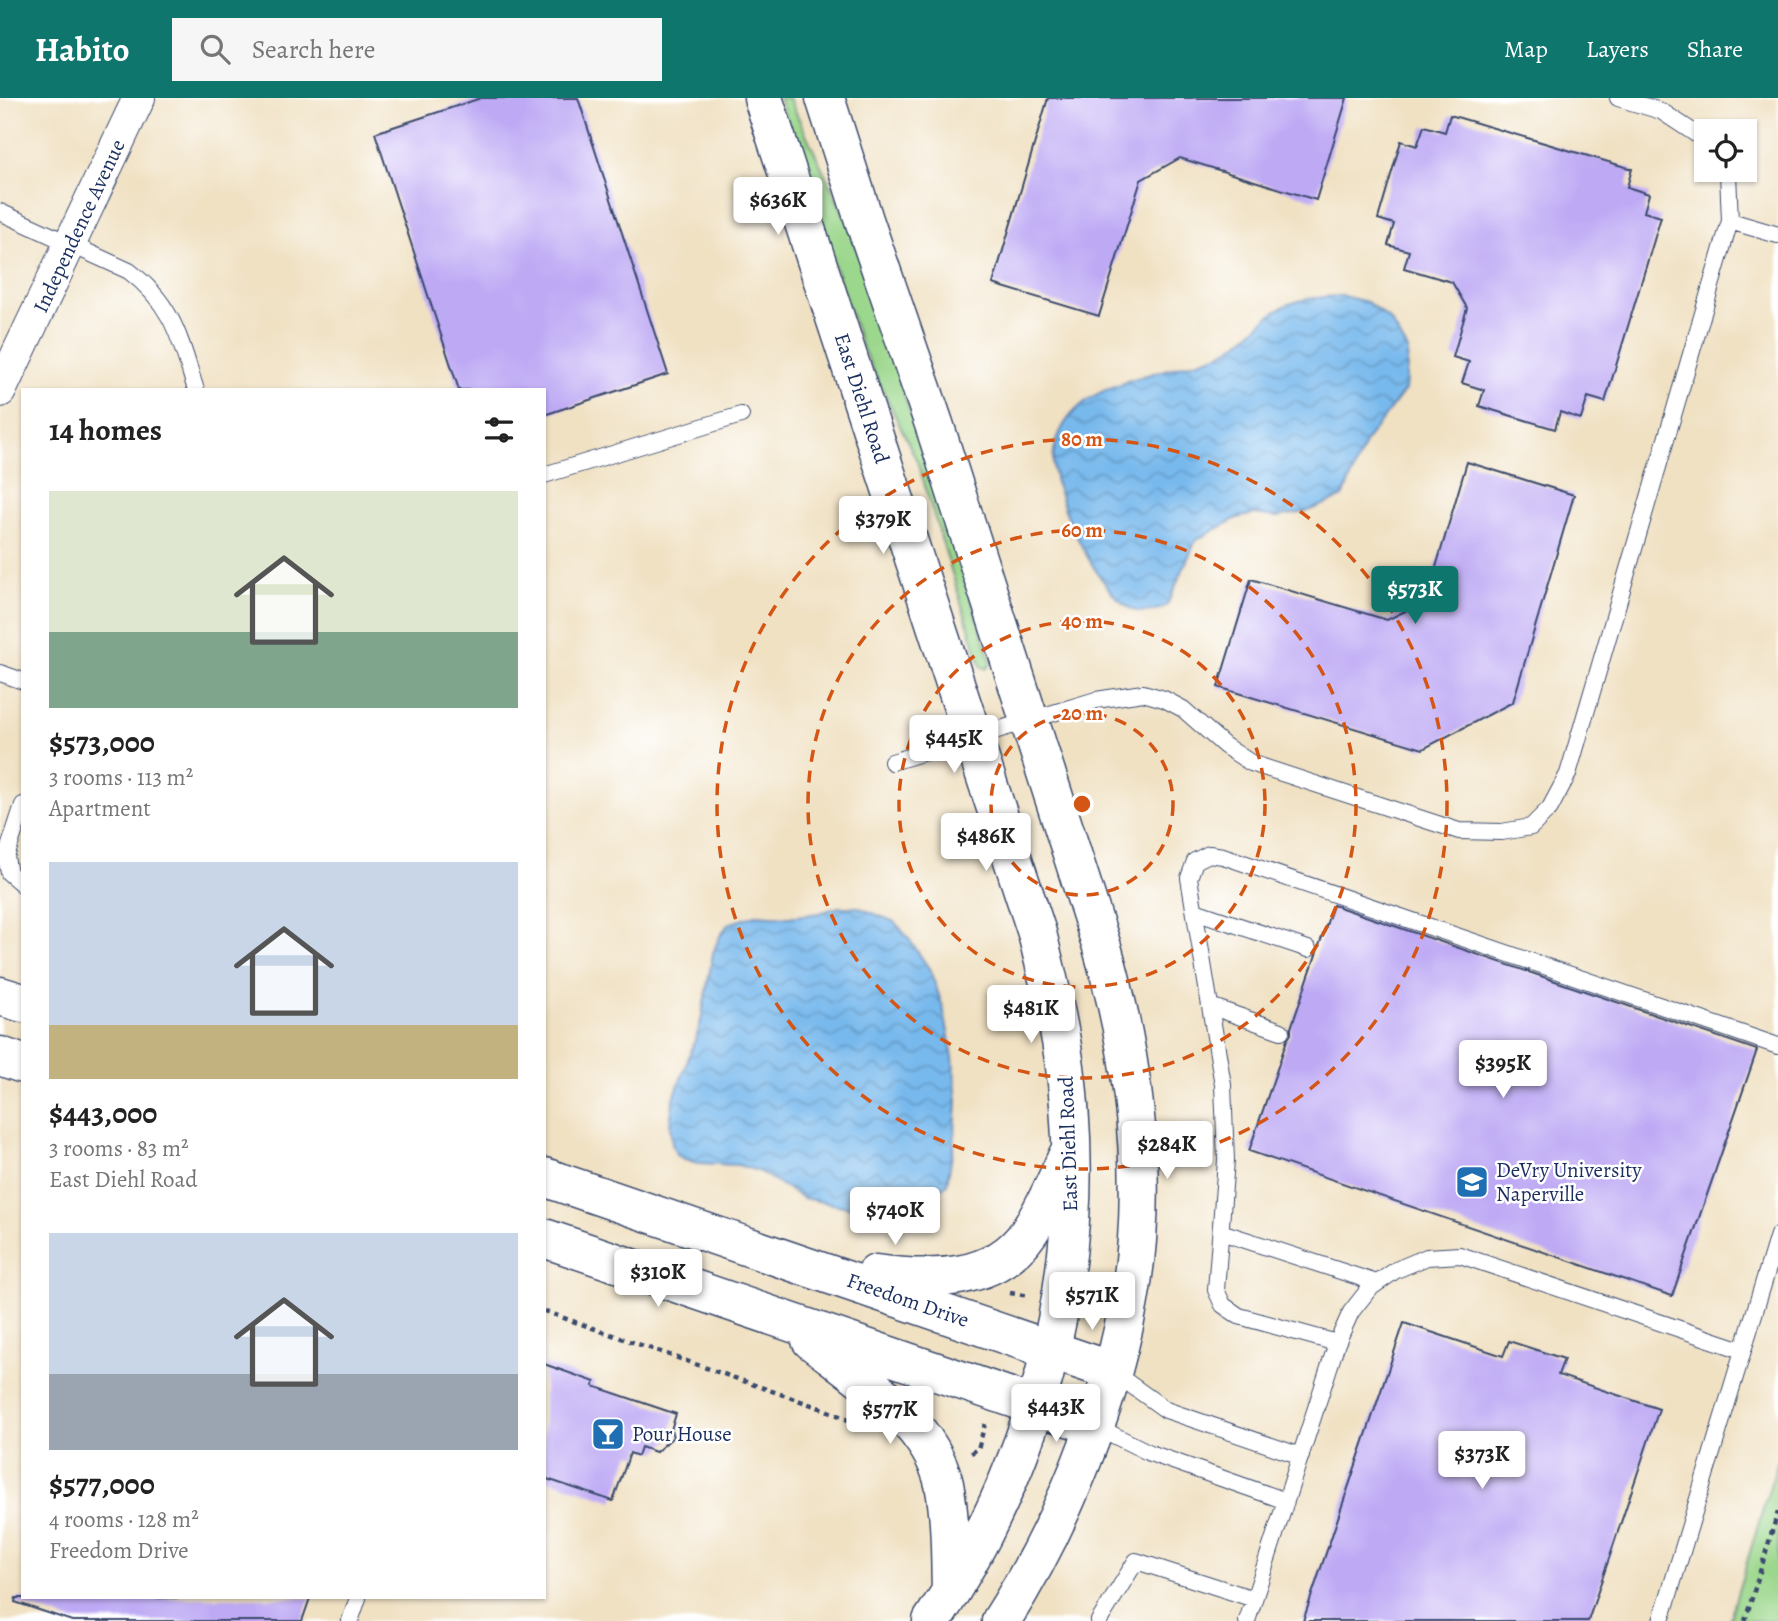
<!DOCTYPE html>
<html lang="en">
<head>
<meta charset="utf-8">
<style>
  :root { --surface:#fff; --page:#f6f6f6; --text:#222; --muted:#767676; --accent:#0f766e }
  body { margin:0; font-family:Alegreya,serif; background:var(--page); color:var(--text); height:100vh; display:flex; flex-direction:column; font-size:26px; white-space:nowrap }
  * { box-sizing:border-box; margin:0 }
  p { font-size:23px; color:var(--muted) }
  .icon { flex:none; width:38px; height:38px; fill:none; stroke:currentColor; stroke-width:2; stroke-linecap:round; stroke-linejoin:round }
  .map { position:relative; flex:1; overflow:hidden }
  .details { position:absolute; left:21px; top:290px; width:525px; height:1211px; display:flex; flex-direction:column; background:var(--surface); border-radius:0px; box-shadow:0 2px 5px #0004 }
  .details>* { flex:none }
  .controls { position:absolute; left:1694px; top:21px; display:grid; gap:14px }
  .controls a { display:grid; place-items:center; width:63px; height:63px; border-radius:0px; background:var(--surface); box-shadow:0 2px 5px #0004; font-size:35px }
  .price { position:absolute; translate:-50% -60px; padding:0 16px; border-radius:7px; background:#fff; color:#222; font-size:23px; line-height:46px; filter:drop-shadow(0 2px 4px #0008) }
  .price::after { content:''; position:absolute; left:50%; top:42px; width:21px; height:16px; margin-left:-10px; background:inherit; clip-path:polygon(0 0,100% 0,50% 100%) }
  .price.active { background:var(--accent); color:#fff }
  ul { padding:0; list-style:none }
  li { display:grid; align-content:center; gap:14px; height:371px; padding:0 28px }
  li span { display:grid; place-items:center; height:217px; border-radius:0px; color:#555 }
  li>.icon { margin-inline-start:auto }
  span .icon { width:126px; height:126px; fill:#fffc; stroke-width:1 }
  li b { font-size:30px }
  h2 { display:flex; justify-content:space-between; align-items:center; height:84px; padding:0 28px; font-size:30px }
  header { display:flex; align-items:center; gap:42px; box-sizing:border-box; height:98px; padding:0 35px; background:var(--accent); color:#fff }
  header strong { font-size:33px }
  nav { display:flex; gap:38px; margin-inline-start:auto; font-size:24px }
  .search { width:490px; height:63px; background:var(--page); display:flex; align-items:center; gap:18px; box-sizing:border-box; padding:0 24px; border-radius:0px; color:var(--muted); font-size:26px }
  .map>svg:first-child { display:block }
  .green { fill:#9bd78c; stroke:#5b8375; stroke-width:2 }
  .water { fill:url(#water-waves); stroke:#4a74a6; stroke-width:2 }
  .building { fill:#bda9f4 }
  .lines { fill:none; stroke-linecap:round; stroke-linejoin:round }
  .service-casing { stroke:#3b4a6d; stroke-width:18 }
  .minor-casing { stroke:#3b4a6d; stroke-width:34 }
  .tertiary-casing { stroke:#3b4a6d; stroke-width:41 }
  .path { stroke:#3b4a6d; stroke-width:4.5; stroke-dasharray:5 5; stroke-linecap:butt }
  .service { stroke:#fff; stroke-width:16 }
  .minor { stroke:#fff; stroke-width:32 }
  .tertiary { stroke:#fff; stroke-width:38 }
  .ring { fill:none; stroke:#d45514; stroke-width:3.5; stroke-dasharray:12 9 }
  .labels { text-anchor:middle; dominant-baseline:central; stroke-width:5; stroke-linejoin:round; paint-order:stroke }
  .street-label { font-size:21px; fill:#1b2f5e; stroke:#fff }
  .poi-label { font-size:21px; fill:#1b2f5e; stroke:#fff; text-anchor:start }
  .centre { fill:#d45514; stroke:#fff; stroke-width:3.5 }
  .ring-label { font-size:21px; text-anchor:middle; font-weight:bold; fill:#d45514; stroke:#fff; stroke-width:5; stroke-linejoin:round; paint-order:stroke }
</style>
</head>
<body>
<header>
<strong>Habito</strong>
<div class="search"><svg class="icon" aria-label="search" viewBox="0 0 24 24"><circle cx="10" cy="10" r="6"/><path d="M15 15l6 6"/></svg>Search here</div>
<nav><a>Map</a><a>Layers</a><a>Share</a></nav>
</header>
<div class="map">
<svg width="1778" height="1523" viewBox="0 0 1778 1523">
  <defs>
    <pattern id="water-waves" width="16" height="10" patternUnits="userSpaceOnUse" patternTransform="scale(1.75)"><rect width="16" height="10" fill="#78b9ed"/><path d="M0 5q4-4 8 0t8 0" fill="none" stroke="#6297c3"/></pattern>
  </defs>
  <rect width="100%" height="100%" fill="#fff"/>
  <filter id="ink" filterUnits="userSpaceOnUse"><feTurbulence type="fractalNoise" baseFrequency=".0143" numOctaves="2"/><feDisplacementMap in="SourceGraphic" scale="14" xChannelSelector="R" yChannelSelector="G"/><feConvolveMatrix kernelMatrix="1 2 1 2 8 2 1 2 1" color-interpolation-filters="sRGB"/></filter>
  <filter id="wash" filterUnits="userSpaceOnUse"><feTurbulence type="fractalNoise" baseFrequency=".00686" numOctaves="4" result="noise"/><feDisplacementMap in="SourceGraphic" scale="28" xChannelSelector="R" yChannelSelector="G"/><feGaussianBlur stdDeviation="1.57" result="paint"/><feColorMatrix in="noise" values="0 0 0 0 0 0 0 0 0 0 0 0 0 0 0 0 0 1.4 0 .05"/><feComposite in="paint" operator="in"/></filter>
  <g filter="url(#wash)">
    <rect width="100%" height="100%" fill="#f0e1c3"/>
    <path class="green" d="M 779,0 L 789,0 L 849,127 L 990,560 L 990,567 L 986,571 L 981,568 L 917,363 L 861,247 Z
      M 1778,1362 L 1778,1523 L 1729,1523 Z"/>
    <path class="water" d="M 1343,198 L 1367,204 L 1390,222 L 1408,252 L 1405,292 L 1366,343 L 1343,399 L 1305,414 L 1277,419 L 1254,416 L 1237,420 L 1196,442 L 1167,507 C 1160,512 1146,515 1137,513 C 1102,504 1053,399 1053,365 C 1053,344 1063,323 1079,309 C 1110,280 1176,272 1217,257 C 1241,248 1256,227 1276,213 C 1295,200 1321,199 1343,198 Z
      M 839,809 L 858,809 L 895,824 L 909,841 L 930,872 L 943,909 L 953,959 L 957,1004 L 954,1045 L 947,1086 L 922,1108 L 901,1114 L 878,1115 L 803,1100 L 758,1073 L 738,1067 L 698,1065 L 684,1061 L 677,1057 L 672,1046 L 670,1026 L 673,1003 L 700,928 L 713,855 L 719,840 L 728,826 L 756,817 L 789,819 L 819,815 Z"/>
    <g id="blocks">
      <path class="building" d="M 481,0 L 578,0 L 668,276 L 544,317 L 544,292 L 459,292 L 375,35 Z
        M 1048,0 L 1347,0 L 1316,102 L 1180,60 L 1141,82 L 1099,218 L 993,186 Z
        M 1450,17 L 1632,71 L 1627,89 L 1649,96 L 1644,114 L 1661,119 L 1605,304 L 1588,299 L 1581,321 L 1560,314 L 1555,331 L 1479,308 L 1484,292 L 1462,285 L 1469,264 L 1453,259 L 1467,210 L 1452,184 L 1404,170 L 1409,153 L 1388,147 L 1394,126 L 1378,121 L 1401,43 L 1417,48 L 1424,28 L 1445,34 Z
        M 1467,364 L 1574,397 L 1513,604 L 1423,651 L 1218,589 L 1251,481 L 1387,522 L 1426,503 Z
        M 1333,807 L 1757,952 L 1672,1198 L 1249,1053 L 1287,942 L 1291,936 L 1291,930 Z
        M 1404,1225 L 1503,1258 L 1509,1243 L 1564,1261 L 1558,1277 L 1659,1311 L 1588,1523 L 1303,1523 Z
        M 544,1266 L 595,1284 L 593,1288 L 676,1316 L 671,1332 L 673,1339 L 656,1354 L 641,1349 L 638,1358 L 630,1355 L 613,1403 L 544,1380 Z
        M 16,1500 L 310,1500 L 302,1523 L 72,1523 L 15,1504 Z"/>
    </g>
  </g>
  <g filter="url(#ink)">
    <use href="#blocks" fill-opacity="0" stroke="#3b4a6d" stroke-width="2"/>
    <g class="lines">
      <defs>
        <path id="service" d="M 1618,0 L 1661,13 L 1702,40 L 1706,45
          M 0,114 L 129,173 C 174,207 180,242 196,292
          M 1730,123 L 1778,137
          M 544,377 L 741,317
          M 0,575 L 23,583
          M 892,664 L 1096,602 L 1143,595 L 1164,601 L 1183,611 L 1225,648 L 1251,665 L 1459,733 L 1502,734 L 1531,729 L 1550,710 L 1568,676 L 1730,123 L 1728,75 L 1725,72
          M 23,707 L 6,759 L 9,775 L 23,787
          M 1195,813 L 1308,851
          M 1210,908 L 1281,933
          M 1221,1134 L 1377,1185
          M 1337,1245 L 1239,1218 L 1223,1207 L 1216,1192 L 1226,1062 L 1223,987 L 1189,780 L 1195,763 L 1209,756 L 1223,758 L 1778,948
          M 1113,1274 L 1166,1312 L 1301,1358
          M 1095,1328 L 1150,1355 L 1286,1403
          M 350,1523 L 358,1500
          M 1099,1523 L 1136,1463 L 1254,1501
          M 1247,1523 L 1337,1245 L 1351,1214 L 1369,1191 L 1396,1172 L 1427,1159 L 1460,1157 L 1742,1252
          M 1661,1523 L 1778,1137"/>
        <path id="minor" d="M 0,293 L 139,0"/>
        <path id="tertiary" d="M 763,0 L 1037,835 C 1051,892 1065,948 1069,1007 C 1084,1190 1034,1371 932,1523
          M 825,0 L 864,122 L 934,326 L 1102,849 C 1129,943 1144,1044 1137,1142 C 1127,1269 1069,1416 1001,1523
          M 0,898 L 23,905
          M 0,958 L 23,966
          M 544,1079 L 1112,1273
          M 544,1140 L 1095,1328
          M 876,1176 C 929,1183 995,1185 1029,1134 C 1045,1110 1056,1083 1068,1057
          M 811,1242 C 858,1279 930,1323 944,1386 C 951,1421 950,1458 951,1493"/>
      </defs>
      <use href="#service" class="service-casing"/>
      <use href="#minor" class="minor-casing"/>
      <use href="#tertiary" class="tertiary-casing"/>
      <path class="path" d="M 1010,1195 L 1029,1198
        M 544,1213 L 826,1312 L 862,1328
        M 971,1355 L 978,1351 L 985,1326
        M 1745,1523 L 1778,1414"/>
      <use href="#service" class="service"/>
      <use href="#minor" class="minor"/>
      <use href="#tertiary" class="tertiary"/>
    </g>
  </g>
  <g class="ring">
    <circle cx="1082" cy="706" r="91"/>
    <circle cx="1082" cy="706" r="183"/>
    <circle cx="1082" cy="706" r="274"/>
    <circle cx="1082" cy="706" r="365"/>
  </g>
  <defs>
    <symbol id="university-square" viewBox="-11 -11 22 22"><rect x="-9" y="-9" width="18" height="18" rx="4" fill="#1f6fb2" stroke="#fff"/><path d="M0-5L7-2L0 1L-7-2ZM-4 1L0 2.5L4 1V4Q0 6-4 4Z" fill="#fff"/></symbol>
    <symbol id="bar-square" viewBox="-11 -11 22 22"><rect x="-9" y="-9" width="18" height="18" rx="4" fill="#1f6fb2" stroke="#fff"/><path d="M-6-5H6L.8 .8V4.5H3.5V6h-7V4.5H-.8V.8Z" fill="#fff"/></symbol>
  </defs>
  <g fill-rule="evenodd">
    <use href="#university-square" x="1453" y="1065" width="38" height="38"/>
    <use href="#bar-square" x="589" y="1317" width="38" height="38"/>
  </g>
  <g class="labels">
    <g class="street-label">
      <text transform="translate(79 128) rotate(-65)">Independence Avenue</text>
      <text transform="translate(862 300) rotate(72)">East Diehl Road</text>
      <text transform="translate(1068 1046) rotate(-92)">East Diehl Road</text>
      <text transform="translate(908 1202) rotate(19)">Freedom Drive</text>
    </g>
    <g class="poi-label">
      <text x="1496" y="1072">DeVry University<tspan x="1496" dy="24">Naperville</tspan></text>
      <text x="632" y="1336">Pour House</text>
    </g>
  </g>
  <circle cx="1082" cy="706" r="10" class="centre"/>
  <g class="ring-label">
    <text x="1082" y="348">80 m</text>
    <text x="1082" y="439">60 m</text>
    <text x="1082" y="530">40 m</text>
    <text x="1082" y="622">20 m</text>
  </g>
</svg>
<div class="controls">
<a><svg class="icon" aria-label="locate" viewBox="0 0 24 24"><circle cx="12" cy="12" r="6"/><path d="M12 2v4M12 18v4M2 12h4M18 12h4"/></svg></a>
</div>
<b class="price" style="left:778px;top:139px">$636K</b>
<b class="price" style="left:883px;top:458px">$379K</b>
<b class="price active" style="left:1415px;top:528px">$573K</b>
<b class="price" style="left:954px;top:677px">$445K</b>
<b class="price" style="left:986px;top:775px">$486K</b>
<b class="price" style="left:1031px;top:947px">$481K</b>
<b class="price" style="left:1503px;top:1002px">$395K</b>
<b class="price" style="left:1167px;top:1083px">$284K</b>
<b class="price" style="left:895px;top:1149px">$740K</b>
<b class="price" style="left:658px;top:1211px">$310K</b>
<b class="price" style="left:1092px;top:1234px">$571K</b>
<b class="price" style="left:1056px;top:1346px">$443K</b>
<b class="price" style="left:890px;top:1348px">$577K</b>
<b class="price" style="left:1482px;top:1393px">$373K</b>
<section class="details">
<h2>14 homes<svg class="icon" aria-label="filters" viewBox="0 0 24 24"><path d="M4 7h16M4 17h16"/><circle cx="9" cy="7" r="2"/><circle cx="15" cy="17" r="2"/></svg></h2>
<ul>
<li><span style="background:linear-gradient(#dfe7d0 65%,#7fa58c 0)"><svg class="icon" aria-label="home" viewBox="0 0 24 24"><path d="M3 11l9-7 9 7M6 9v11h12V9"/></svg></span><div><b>$573,000</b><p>3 rooms · 113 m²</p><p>Apartment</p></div></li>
<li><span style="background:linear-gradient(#c9d6e8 75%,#c2b280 0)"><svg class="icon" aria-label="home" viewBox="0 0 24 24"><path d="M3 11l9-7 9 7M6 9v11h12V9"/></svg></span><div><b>$443,000</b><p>3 rooms · 83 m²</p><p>East Diehl Road</p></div></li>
<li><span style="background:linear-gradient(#c9d6e8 65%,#9aa5b1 0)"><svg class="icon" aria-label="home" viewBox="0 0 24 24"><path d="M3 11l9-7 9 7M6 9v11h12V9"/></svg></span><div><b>$577,000</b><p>4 rooms · 128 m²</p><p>Freedom Drive</p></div></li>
</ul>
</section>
</div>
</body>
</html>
